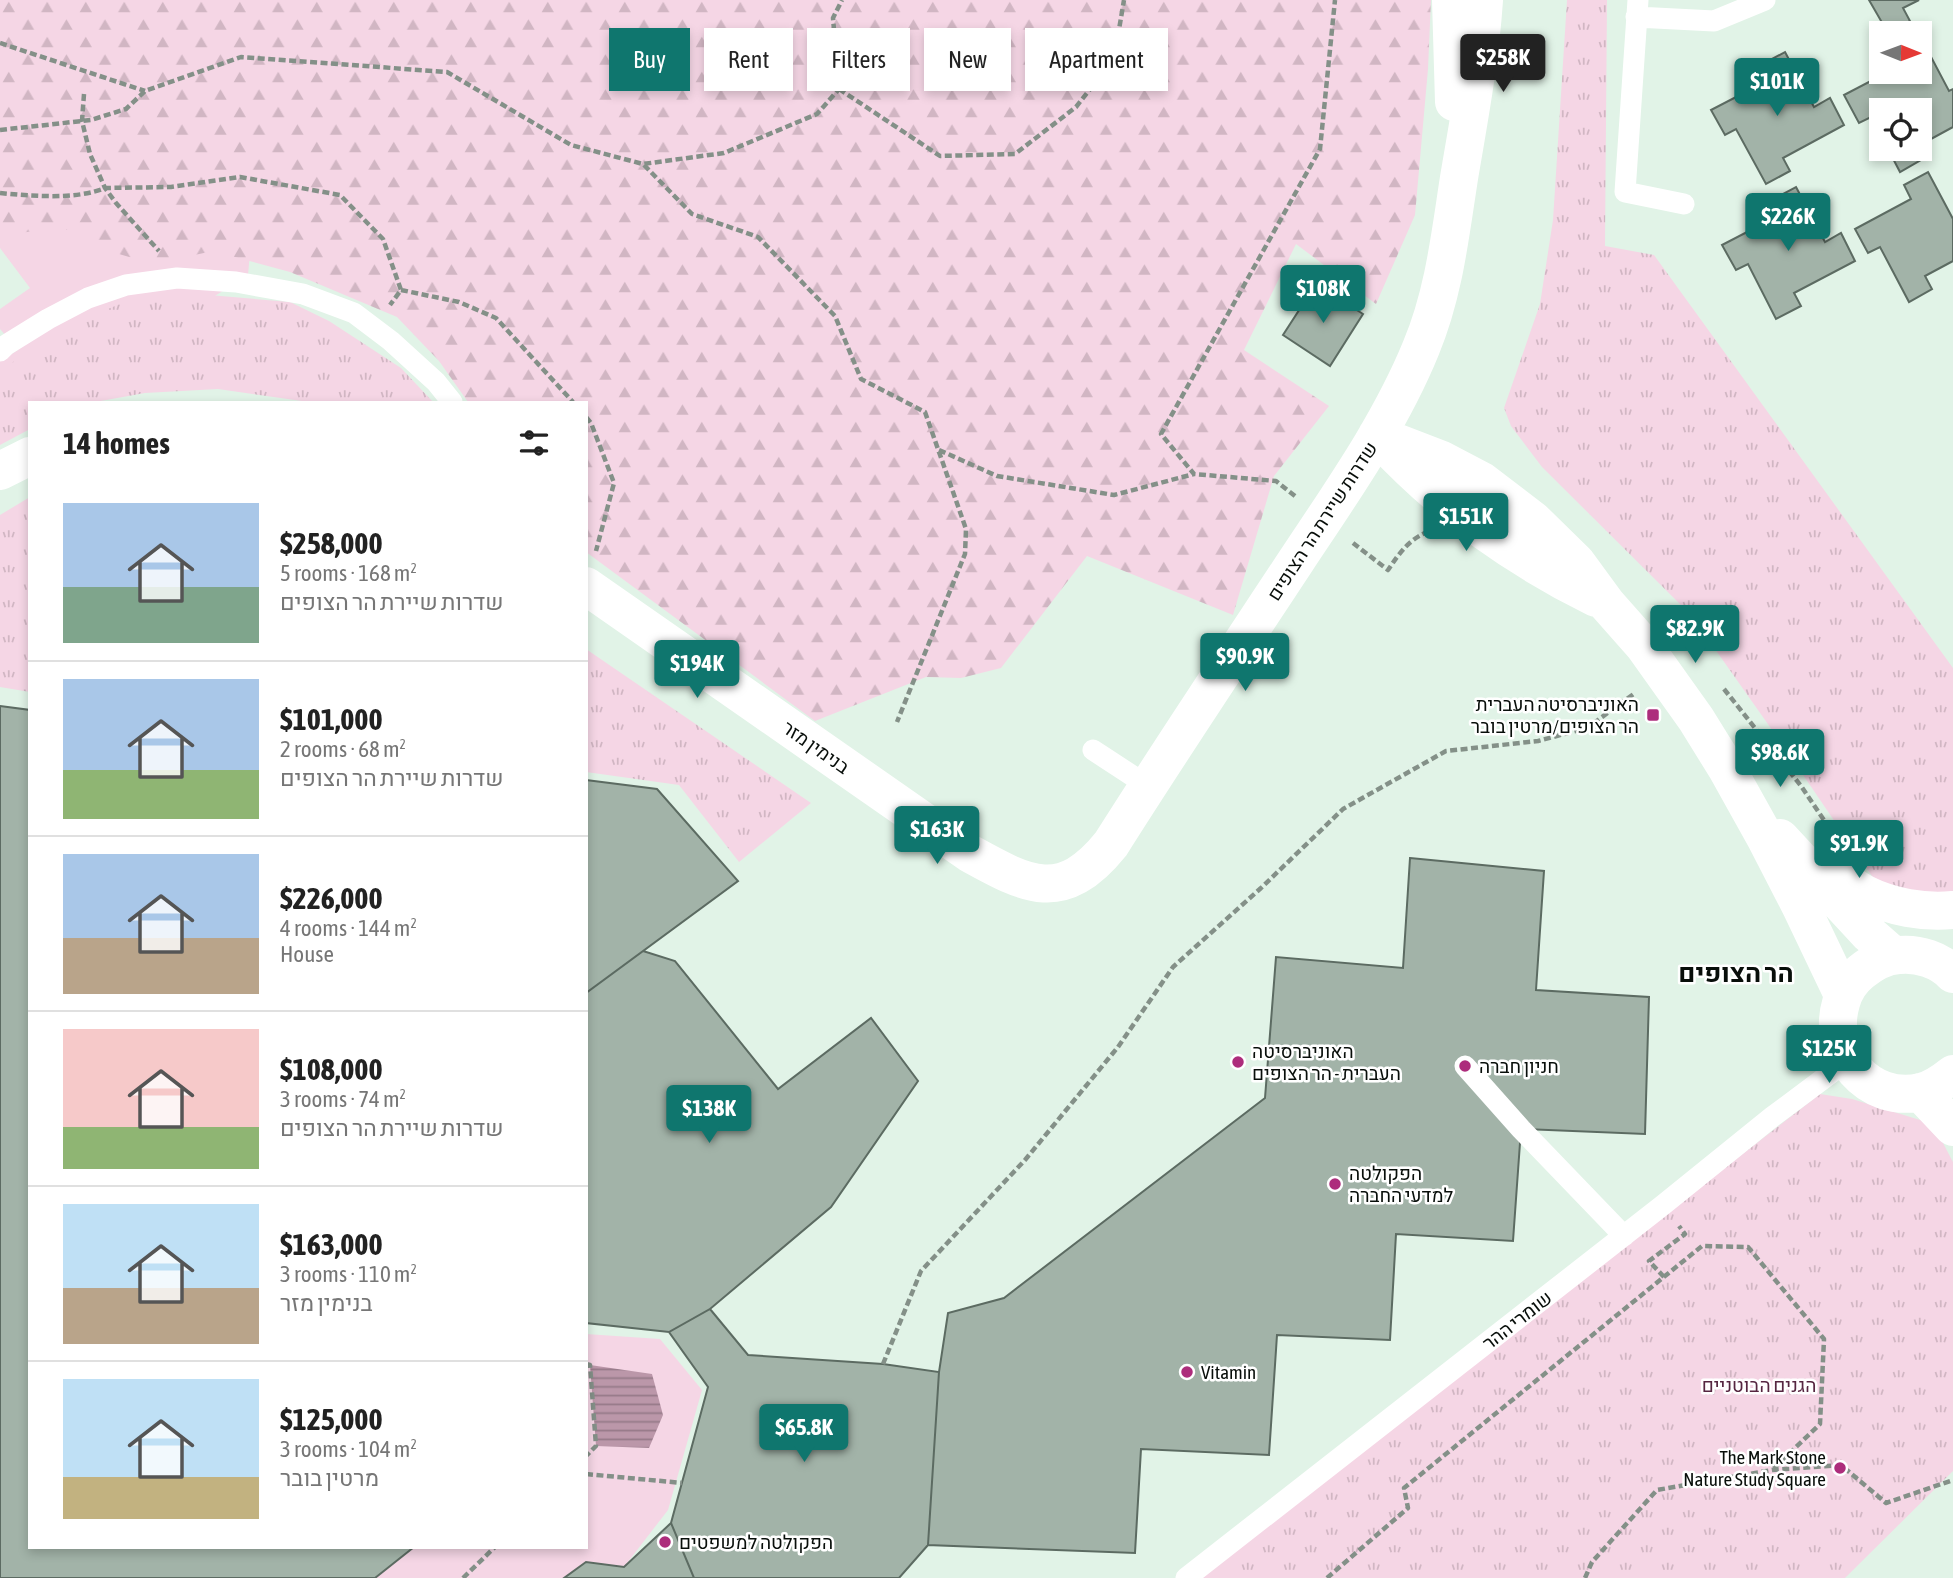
<!DOCTYPE html>
<html lang="en">
<head>
<meta charset="utf-8">
<style>
  :root { --surface:#fff; --page:#f2f2f2; --text:#222; --muted:#767676; --line:#e0e0e0; --accent:#0f766e }
  body { margin:0; font-family:"Asap Condensed",Heebo,sans-serif; background:var(--page); color:var(--text); height:100vh; display:flex; flex-direction:column; font-size:26px; white-space:nowrap }
  * { box-sizing:border-box; margin:0 }
  p { font-size:23px; color:var(--muted) }
  .icon { flex:none; width:38px; height:38px; fill:none; stroke:currentColor; stroke-width:2; stroke-linecap:round; stroke-linejoin:round }
  .map { position:relative; flex:1; overflow:hidden }
  .details { position:absolute; left:28px; top:401px; width:560px; height:1148px; display:flex; flex-direction:column; background:var(--surface); border-radius:0px; box-shadow:0 4px 10px #0003 }
  .details>* { flex:none }
  .banner { position:absolute; left:609px; top:28px; width:665px; height:63px; display:flex; gap:14px }
  .needle { width:46px; rotate:91deg }
  .tools { position:absolute; left:1869px; top:21px; display:grid; gap:14px }
  .tools a { display:grid; place-items:center; width:63px; height:63px; border-radius:0px; background:var(--surface); box-shadow:0 4px 10px #0003; font-size:35px }
  .price { position:absolute; translate:-50% -60px; padding:0 16px; border-radius:7px; background:var(--accent); color:#fff; font-size:23px; line-height:46px; filter:drop-shadow(0 2px 4px #0008) }
  .price::after { content:''; position:absolute; left:50%; top:42px; width:21px; height:16px; margin-left:-10px; background:inherit; clip-path:polygon(0 0,100% 0,50% 100%) }
  .price.current { background:#222; color:#fff }
  ul { padding:0; list-style:none }
  li { display:flex; align-items:center; gap:21px; height:175px; padding:0 35px }
  li+li { border-top:2px solid var(--line) }
  li span { display:grid; place-items:center; flex:none; width:196px; height:140px; border-radius:0px; color:#555 }
  li>.icon { margin-inline-start:auto }
  span .icon { width:84px; height:84px; fill:#fffc; stroke-width:1 }
  li b { font-size:30px }
  h2 { display:flex; justify-content:space-between; align-items:center; height:84px; padding:0 35px; font-size:30px }
  .chip { padding:0 24px; border-radius:0px; background:var(--surface); box-shadow:0 4px 10px #0003; font-size:24px; line-height:63px }
  .chip.current { background:var(--accent); color:#fff }
  .map>svg:first-child { display:block }
  .green { fill:#f5d6e5 }
  .forest { fill:url(#forest-firs) }
  .park { fill:url(#park-tufts) }
  .water { fill:url(#water-rules) }
  .building { fill:#a2b3a8; stroke:#5c6b62; stroke-width:2 }
  .lines { fill:none; stroke-linecap:round; stroke-linejoin:round }
  .path { stroke:#849088; stroke-width:4.5; stroke-dasharray:7 3.5; stroke-linecap:butt }
  .service { stroke:#fff; stroke-width:21 }
  .tertiary { stroke:#fff; stroke-width:38 }
  .poi-dot { fill:#ad2d7c; stroke:#fff; stroke-width:2.5 }
  .labels { text-anchor:middle; dominant-baseline:central; stroke-width:5; stroke-linejoin:round; paint-order:stroke }
  .street-label { font-size:19px; fill:#080e0a; stroke:#fff }
  .poi-label { font-size:19px; fill:#080e0a; stroke:#fff; text-anchor:start }
  .park-label { font-size:19px; fill:#562641; stroke:#fff }
  .district-label { font-size:26px; font-weight:bold; fill:#080e0a; stroke:#fff }
</style>
</head>
<body>
<div class="map">
<svg width="1953" height="1578" viewBox="0 0 1953 1578">
  <defs>
    <pattern id="forest-firs" width="22" height="20" patternUnits="userSpaceOnUse" patternTransform="scale(1.75)"><rect width="22" height="20" fill="#f5d6e5"/><path d="M5 1l3.5 6h-7zM16 11l3.5 6h-7z" fill="#d1b6c3"/></pattern>
    <pattern id="park-tufts" width="24" height="20" patternUnits="userSpaceOnUse" patternTransform="scale(1.75)"><rect width="24" height="20" fill="#f5d6e5"/><path d="M3 7l-1-3M5 7V3M7 7l1-3M15 17l-1-3M17 17v-4M19 17l1-3" fill="none" stroke="#d1b6c3"/></pattern>
    <pattern id="water-rules" width="6" height="5" patternUnits="userSpaceOnUse" patternTransform="scale(1.75)"><rect width="6" height="5" fill="#bb97a9"/><path d="M0 2.5h6" fill="none" stroke="#967a88"/></pattern>
  </defs>
  <rect width="100%" height="100%" fill="#e1f3e7"/>
  <path class="green" d="M 258,165 L 248,275 L 47,402 L 30,402 L 0,427 L 0,361 L 18,350 L 0,329 L 0,309 L 30,288 L 0,248 L 0,234 Z
    M 586,1334 L 660,1339 L 702,1390 L 668,1510 L 624,1567 L 586,1562 L 564,1578 L 375,1578 L 414,1547 L 586,1547 Z"/>
  <path class="forest" d="M 0,0 L 1431,0 L 1428,69 L 1415,215 L 1376,304 L 1296,244 L 1244,350 L 1329,406 L 1274,476 L 1233,615 L 1087,556 L 1001,668 L 961,678 L 926,677 L 815,721 L 586,552 L 586,402 L 468,402 L 439,361 L 397,317 L 290,272 L 213,251 L 153,264 L 102,249 L 70,230 L 38,230 L 0,237 Z"/>
  <path class="park" d="M 1567,0 L 1607,0 L 1605,246 L 1654,255 L 1953,668 L 1953,903 L 1880,888 L 1782,744 L 1691,615 L 1542,467 L 1511,426 L 1504,408 L 1540,304 L 1553,220 Z
    M 209,295 L 290,302 L 329,321 L 401,368 L 433,402 L 309,402 L 218,389 L 145,393 L 95,402 L 30,402 L 30,429 L 0,445 L 0,375 L 14,361 L 53,332 L 139,296 Z
    M 30,497 L 30,692 L 0,687 L 0,515 Z
    M 586,649 L 811,803 L 739,862 L 679,785 L 586,772 Z
    M 1820,1094 L 1852,1099 L 1933,1124 L 1953,1162 L 1953,1471 L 1845,1578 L 1196,1578 Z"/>
  <path class="water" d="M 590,1365 L 652,1374 L 663,1415 L 649,1448 L 596,1446 Z"/>
  <path class="building" d="M 1869,0 L 1919,0 L 1903,8 L 1910,21 L 1888,33 Z
    M 1920,36 L 1949,91 L 1953,89 L 1953,127 L 1920,145 L 1920,110 L 1881,110 L 1881,137 L 1871,117 L 1859,123 L 1844,95 L 1888,72 L 1920,72 Z
    M 1785,52 L 1814,107 L 1830,98 L 1844,125 L 1783,158 L 1790,171 L 1766,184 L 1736,129 L 1725,135 L 1711,110 L 1767,81 L 1759,66 Z
    M 1920,145 L 1926,157 L 1900,172 L 1888,149 L 1920,149 Z
    M 1928,172 L 1953,219 L 1953,261 L 1925,276 L 1932,289 L 1909,302 L 1880,247 L 1868,253 L 1855,229 L 1911,199 L 1904,185 Z
    M 1796,187 L 1825,242 L 1841,233 L 1855,261 L 1794,293 L 1801,306 L 1776,319 L 1748,264 L 1736,270 L 1722,245 L 1778,216 L 1770,201 Z
    M 1316,284 L 1363,314 L 1330,366 L 1283,335 Z
    M 0,706 L 30,710 L 30,1547 L 414,1547 L 375,1578 L 0,1578 Z
    M 586,780 L 657,789 L 738,881 L 586,993 Z
    M 1410,858 L 1544,871 L 1536,990 L 1649,997 L 1645,1134 L 1521,1129 L 1513,1241 L 1396,1234 L 1390,1340 L 1277,1335 L 1269,1455 L 1141,1449 L 1135,1553 L 928,1545 L 939,1372 L 948,1313 L 1004,1298 L 1265,1098 L 1276,957 L 1403,968 Z
    M 643,951 L 675,961 L 778,1089 L 871,1018 L 918,1081 L 831,1207 L 710,1309 L 669,1332 L 586,1323 L 586,993 Z
    M 710,1309 L 748,1355 L 883,1364 L 939,1372 L 928,1545 L 899,1578 L 694,1578 L 671,1523 L 708,1387 L 669,1332 Z
    M 671,1523 L 694,1578 L 564,1578 L 586,1562 L 624,1567 Z"/>
  <g class="lines">
    <path class="path" d="M 0,43 L 145,91
      M 839,89 L 940,156 L 1015,154 L 1076,107 L 1114,59 L 1124,0
      M 84,94 L 82,121 L 90,154 L 105,188 L 116,203 L 159,251
      M 0,130 L 91,120 L 126,109 L 145,91 L 241,57 L 447,72 L 571,145 L 643,164 L 724,153 L 817,114 L 839,89 L 833,18 L 842,0
      M 644,165 L 692,214 L 758,237 L 835,316 L 861,379 L 925,412 L 966,529 L 965,554 L 897,722
      M 0,193 C 30,196 77,200 105,188 L 171,187 L 240,177 L 340,195 L 383,239 L 401,290 L 390,305
      M 401,290 L 459,302 L 496,318 L 573,402
      M 586,417 L 591,423 L 614,483 L 596,551
      M 939,450 L 997,476 L 1114,495 L 1194,474
      M 1295,496 L 1276,481 L 1194,474 L 1161,434 L 1320,149 L 1335,0
      M 1353,543 L 1388,570 C 1399,554 1408,540 1427,532
      M 1724,689 L 1801,786 L 1826,823 L 1834,832
      M 1664,1277 L 1649,1261 L 1685,1234 L 1679,1226
      M 586,1364 L 590,1365 L 596,1446 L 586,1456
      M 883,1364 L 921,1271 L 1025,1160 L 1118,1047 L 1173,967 L 1261,888 L 1343,809 L 1446,751 L 1538,741 L 1587,728 L 1635,693
      M 586,1474 L 682,1483
      M 463,1578 L 495,1547
      M 1327,1578 L 1408,1508 L 1404,1488 L 1702,1246 L 1748,1247 L 1824,1339 L 1820,1424 L 1772,1470
      M 1585,1578 L 1592,1562 L 1657,1490 L 1772,1470 L 1841,1465 L 1886,1503 L 1953,1480"/>
    <path class="service" d="M 1638,0 L 1625,192 L 1684,204
      M 1636,17 L 1714,21 L 1765,0
      M 0,351 L 6,345 L 48,319 L 88,298 L 126,285 L 177,278 L 236,282 L 303,294 L 354,313 L 391,341 L 436,382 L 452,402
      M 1093,750 L 1148,786
      M 1465,1066 L 1521,1129 L 1624,1236
      M 1186,1578 L 1663,1205 L 1772,1117 L 1847,1061"/>
    <path class="tertiary" d="M 1451,0 L 1454,102
      M 1377,435 L 1442,460 L 1482,481 L 1533,520 L 1576,562 L 1606,603 L 1644,646 L 1696,719 L 1727,769 L 1766,839 L 1801,907 L 1843,995
      M 1383,442 C 1443,506 1517,559 1596,598
      M 0,471 L 30,456
      M 586,586 L 969,853 C 1027,885 1062,905 1111,844 C 1171,749 1234,655 1296,561 C 1341,493 1390,424 1421,348 C 1444,293 1450,236 1459,178 C 1469,119 1480,60 1484,0
      M 1780,838 L 1869,934 L 1893,955
      M 1827,870 C 1840,877 1852,887 1865,894 C 1891,907 1924,913 1953,910
      M 1953,974 C 1940,960 1918,953 1899,955 C 1884,956 1872,963 1861,972 C 1851,980 1844,991 1841,1003 C 1826,1053 1868,1104 1921,1092 C 1933,1089 1943,1082 1953,1074
      M 1920,1092 L 1953,1127"/>
  </g>
  <g class="poi-dot">
    <rect x="1646" y="708" width="14" height="14" rx="3.5"/>
    <circle cx="1238" cy="1062" r="7"/>
    <circle cx="1465" cy="1066" r="7"/>
    <circle cx="1335" cy="1184" r="7"/>
    <circle cx="1187" cy="1372" r="7"/>
    <circle cx="1840" cy="1468" r="7"/>
    <circle cx="665" cy="1542" r="7"/>
  </g>
  <g class="labels">
    <g class="street-label">
      <text transform="translate(1322 521) rotate(-57)">שדרות שיירת הר הצופים</text>
      <text transform="translate(816 747) rotate(35)">בנימין מזר</text>
      <text transform="translate(1517 1320) rotate(-38)">שומרי ההר</text>
    </g>
    <g class="poi-label">
      <text x="1639" y="704" text-anchor="end">האוניברסיטה העברית<tspan x="1639" dy="22">הר הצופים/מרטין בובר</tspan></text>
      <text x="1252" y="1051">האוניברסיטה<tspan x="1252" dy="22">העברית - הר הצופים</tspan></text>
      <text x="1479" y="1066">חניון חברה</text>
      <text x="1349" y="1173">הפקולטה<tspan x="1349" dy="22">למדעי החברה</tspan></text>
      <text x="1201" y="1372">Vitamin</text>
      <text x="1826" y="1457" text-anchor="end">The Mark Stone<tspan x="1826" dy="22">Nature Study Square</tspan></text>
      <text x="679" y="1542">הפקולטה למשפטים</text>
    </g>
    <g class="park-label">
      <text x="1759" y="1385">הגנים הבוטניים</text>
    </g>
    <g class="district-label">
      <text x="1736" y="973">הר הצופים</text>
    </g>
  </g>
</svg>
<div class="tools">
<a><svg class="needle" viewBox="-14 -14 28 28"><path d="M0-13l5 13h-10z" fill="#e53935"/><path d="M0 13l5-13h-10z" fill="#767676"/></svg></a>
<a><svg class="icon" aria-label="locate" viewBox="0 0 24 24"><circle cx="12" cy="12" r="6"/><path d="M12 2v4M12 18v4M2 12h4M18 12h4"/></svg></a>
</div>
<b class="price current" style="left:1503px;top:94px">$258K</b>
<b class="price" style="left:1777px;top:118px">$101K</b>
<b class="price" style="left:1788px;top:253px">$226K</b>
<b class="price" style="left:1323px;top:325px">$108K</b>
<b class="price" style="left:1466px;top:553px">$151K</b>
<b class="price" style="left:1695px;top:665px">$82.9K</b>
<b class="price" style="left:1245px;top:693px">$90.9K</b>
<b class="price" style="left:697px;top:700px">$194K</b>
<b class="price" style="left:1780px;top:789px">$98.6K</b>
<b class="price" style="left:937px;top:866px">$163K</b>
<b class="price" style="left:1859px;top:880px">$91.9K</b>
<b class="price" style="left:1829px;top:1085px">$125K</b>
<b class="price" style="left:709px;top:1145px">$138K</b>
<b class="price" style="left:804px;top:1464px">$65.8K</b>
<div class="banner">
<a class="chip current">Buy</a>
<a class="chip">Rent</a>
<a class="chip">Filters</a>
<a class="chip">New</a>
<a class="chip">Apartment</a>
</div>
<section class="details">
<h2>14 homes<svg class="icon" aria-label="filters" viewBox="0 0 24 24"><path d="M4 7h16M4 17h16"/><circle cx="9" cy="7" r="2"/><circle cx="15" cy="17" r="2"/></svg></h2>
<ul>
<li><span style="background:linear-gradient(#a9c7e8 60%,#7fa58c 0)"><svg class="icon" aria-label="home" viewBox="0 0 24 24"><path d="M3 11l9-7 9 7M6 9v11h12V9"/></svg></span><div><b>$258,000</b><p>5 rooms · 168 m²</p><p>שדרות שיירת הר הצופים</p></div></li>
<li><span style="background:linear-gradient(#a9c7e8 65%,#8fb573 0)"><svg class="icon" aria-label="home" viewBox="0 0 24 24"><path d="M3 11l9-7 9 7M6 9v11h12V9"/></svg></span><div><b>$101,000</b><p>2 rooms · 68 m²</p><p>שדרות שיירת הר הצופים</p></div></li>
<li><span style="background:linear-gradient(#a9c7e8 60%,#b9a48a 0)"><svg class="icon" aria-label="home" viewBox="0 0 24 24"><path d="M3 11l9-7 9 7M6 9v11h12V9"/></svg></span><div><b>$226,000</b><p>4 rooms · 144 m²</p><p>House</p></div></li>
<li><span style="background:linear-gradient(#f6c9c9 70%,#8fb573 0)"><svg class="icon" aria-label="home" viewBox="0 0 24 24"><path d="M3 11l9-7 9 7M6 9v11h12V9"/></svg></span><div><b>$108,000</b><p>3 rooms · 74 m²</p><p>שדרות שיירת הר הצופים</p></div></li>
<li><span style="background:linear-gradient(#bfe0f5 60%,#b9a48a 0)"><svg class="icon" aria-label="home" viewBox="0 0 24 24"><path d="M3 11l9-7 9 7M6 9v11h12V9"/></svg></span><div><b>$163,000</b><p>3 rooms · 110 m²</p><p>בנימין מזר</p></div></li>
<li><span style="background:linear-gradient(#bfe0f5 70%,#c2b280 0)"><svg class="icon" aria-label="home" viewBox="0 0 24 24"><path d="M3 11l9-7 9 7M6 9v11h12V9"/></svg></span><div><b>$125,000</b><p>3 rooms · 104 m²</p><p>מרטין בובר</p></div></li>
</ul>
</section>
</div>
</body>
</html>
